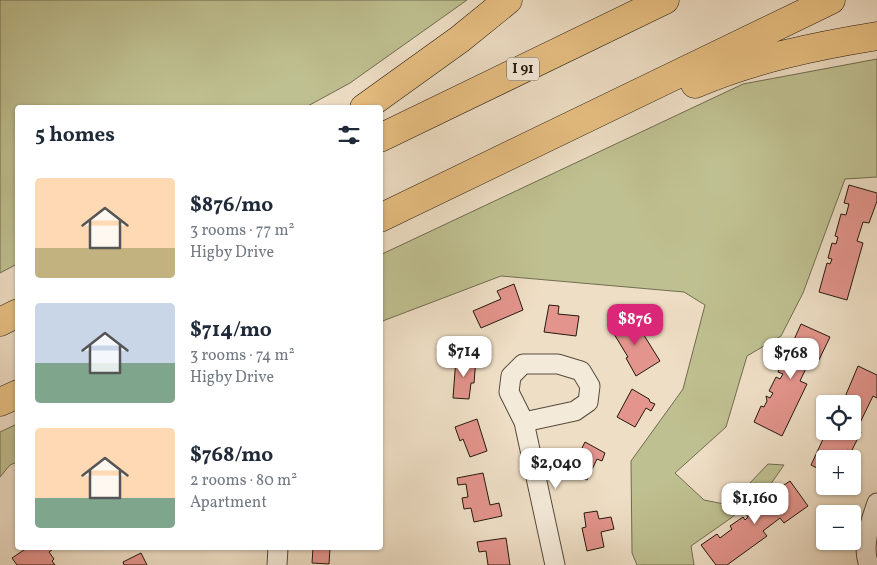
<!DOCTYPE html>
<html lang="en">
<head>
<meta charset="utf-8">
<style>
  :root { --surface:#fff; --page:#f2f2f3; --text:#1f2937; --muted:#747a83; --accent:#db2777 }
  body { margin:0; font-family:Vollkorn,serif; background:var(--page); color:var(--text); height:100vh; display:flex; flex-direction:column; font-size:19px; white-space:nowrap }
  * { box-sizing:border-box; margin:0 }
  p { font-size:16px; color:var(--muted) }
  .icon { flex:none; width:28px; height:28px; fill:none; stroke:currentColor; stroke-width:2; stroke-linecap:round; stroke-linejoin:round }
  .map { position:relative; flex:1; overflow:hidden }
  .panel { position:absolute; left:15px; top:105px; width:368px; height:445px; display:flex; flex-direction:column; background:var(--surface); border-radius:5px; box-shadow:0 1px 4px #0004 }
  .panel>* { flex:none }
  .buttons { position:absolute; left:816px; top:395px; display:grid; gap:10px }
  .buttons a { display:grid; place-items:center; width:45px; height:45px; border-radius:5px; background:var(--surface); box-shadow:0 1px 4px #0004; font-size:25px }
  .price { position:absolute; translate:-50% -42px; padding:0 11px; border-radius:10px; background:#fff; color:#222; font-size:16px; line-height:32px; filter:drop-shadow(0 1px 2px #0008) }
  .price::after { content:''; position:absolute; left:50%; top:30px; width:15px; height:11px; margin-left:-8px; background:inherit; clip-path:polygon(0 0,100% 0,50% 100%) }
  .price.current { background:var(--accent); color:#fff }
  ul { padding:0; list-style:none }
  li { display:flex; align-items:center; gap:15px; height:125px; padding:0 20px }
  li span { display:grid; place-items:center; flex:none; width:140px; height:100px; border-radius:5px; color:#555 }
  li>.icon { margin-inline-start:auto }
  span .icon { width:60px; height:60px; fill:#fffc; stroke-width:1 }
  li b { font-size:21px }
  h2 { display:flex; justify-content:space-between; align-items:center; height:60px; padding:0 20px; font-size:21px }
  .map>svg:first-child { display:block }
  .green { fill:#bfc091; stroke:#716c50 }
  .building { fill:#e3948c; stroke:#23190e }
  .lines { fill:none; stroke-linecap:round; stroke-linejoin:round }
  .minor-casing { stroke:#564a3c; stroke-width:21 }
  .highway-casing { stroke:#23190e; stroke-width:29 }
  .minor { stroke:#f4ead9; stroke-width:19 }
  .highway { stroke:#e7bf82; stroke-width:28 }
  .labels { text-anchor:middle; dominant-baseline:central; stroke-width:4.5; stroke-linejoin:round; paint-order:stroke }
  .shield { fill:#f4ead9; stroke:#62584b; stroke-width:1 }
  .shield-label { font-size:14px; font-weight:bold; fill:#23190e }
</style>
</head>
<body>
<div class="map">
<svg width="877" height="565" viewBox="0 0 877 565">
  <rect width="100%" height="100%" fill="#eedec5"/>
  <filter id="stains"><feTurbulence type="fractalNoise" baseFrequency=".004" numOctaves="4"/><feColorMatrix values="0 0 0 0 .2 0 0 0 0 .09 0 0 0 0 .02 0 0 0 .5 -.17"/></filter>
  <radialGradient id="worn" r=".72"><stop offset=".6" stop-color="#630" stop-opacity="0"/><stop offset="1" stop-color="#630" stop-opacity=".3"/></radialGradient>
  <path class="green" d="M 0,0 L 467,0 L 350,83 L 306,107 L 18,108 L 17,264 L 0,273 Z
    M 877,59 L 877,177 L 845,179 L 803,293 L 781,336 L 747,356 L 726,427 L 675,473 L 704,500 L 729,505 L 768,464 L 784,465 L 770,485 L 731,518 L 691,546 L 694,565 L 637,565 L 632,553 L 631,461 L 683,389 L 705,305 L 684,292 L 501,276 L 380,322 L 380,255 L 743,84 Z
    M 17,424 L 17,462 L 10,465 L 0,477 L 0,432 Z"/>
  <path class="building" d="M 849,185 L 877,193 L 877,201 L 869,223 L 863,222 L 857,241 L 863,243 L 847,300 L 819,292 L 827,263 L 830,264 L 832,259 L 828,258 L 832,243 L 836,244 L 838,237 L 835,236 L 841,214 L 846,215 L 849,204 L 844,203 Z
    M 514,284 L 523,310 L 481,328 L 473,311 L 501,299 L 497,291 Z
    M 549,305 L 559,306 L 558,314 L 579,316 L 576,336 L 544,332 Z
    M 632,316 L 660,361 L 636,376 L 626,358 L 628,357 L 611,329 Z
    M 801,324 L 830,337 L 816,366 L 809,362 L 800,381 L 807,384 L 782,436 L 754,422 L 761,406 L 764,407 L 767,401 L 766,396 L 770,398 L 773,393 L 769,391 L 776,377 L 780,379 L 783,374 L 778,372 L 788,350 L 793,352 L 797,344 L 793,342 Z
    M 456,358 L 476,359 L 474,383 L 471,383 L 469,399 L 453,398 Z
    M 858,366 L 877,375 L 877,398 L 873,396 L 857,429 L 861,432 L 851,452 L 847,450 L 842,459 L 825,459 L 825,472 L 811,465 L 824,437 L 830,439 L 834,431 L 852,431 L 852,404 L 842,404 Z
    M 632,389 L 649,399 L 650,402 L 655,404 L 651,411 L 646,408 L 635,427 L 617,417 Z
    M 477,419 L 487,451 L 470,457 L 463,439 L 460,441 L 455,427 Z
    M 585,442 L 605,453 L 602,461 L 597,459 L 587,480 L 570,472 Z
    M 483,473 L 490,505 L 499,503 L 502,516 L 474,522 L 471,508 L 464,509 L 462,498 L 468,497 L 466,484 L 458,485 L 457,478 Z
    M 790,481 L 808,506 L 784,523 L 780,518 L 763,531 L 767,536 L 727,565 L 716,565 L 701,545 L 717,534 L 720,538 L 732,529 L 730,526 L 743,517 L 745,520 L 748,517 L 745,513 L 767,497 L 771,501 L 778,496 L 775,491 Z
    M 597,511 L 599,519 L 611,517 L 614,529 L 601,532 L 604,547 L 587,551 L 582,528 L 586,527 L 584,513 Z
    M 506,538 L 510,565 L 488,565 L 486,551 L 479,552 L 477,542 Z
    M 27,548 L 50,548 L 52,550 L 49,552 L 54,559 L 52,561 L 55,565 L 17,565 L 12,558 Z
    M 313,548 L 330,548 L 329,564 L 312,563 Z
    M 141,553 L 147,565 L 124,565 L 123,562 Z"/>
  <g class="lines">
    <defs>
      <path id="minor" d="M 524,422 L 575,411 L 588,402 L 590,386 L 581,371 L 558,364 L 523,364 L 511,376 L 509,392 L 524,422 L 555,565
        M 277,565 L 278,548
        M 869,565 C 861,546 871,521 877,503"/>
      <path id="highway" d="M 695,84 C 753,59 815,46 877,36
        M 364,108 L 460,39 L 508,0
        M 380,138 L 665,0
        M 380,218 L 831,0
        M 0,322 L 18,313
        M 0,402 L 18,394"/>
    </defs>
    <use href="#minor" class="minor-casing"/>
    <use href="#highway" class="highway-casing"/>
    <use href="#minor" class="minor"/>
    <use href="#highway" class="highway"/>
  </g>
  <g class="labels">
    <rect class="shield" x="507" y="57.5" width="32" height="23" rx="4"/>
    <g class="shield-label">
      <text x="523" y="69">I 91</text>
    </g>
  </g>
  <rect width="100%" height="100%" filter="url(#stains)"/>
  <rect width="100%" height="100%" fill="url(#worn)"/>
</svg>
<div class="buttons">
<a><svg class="icon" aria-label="locate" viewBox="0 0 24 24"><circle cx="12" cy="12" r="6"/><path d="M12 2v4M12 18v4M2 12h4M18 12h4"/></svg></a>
<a>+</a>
<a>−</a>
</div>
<b class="price current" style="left:635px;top:346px">$876</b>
<b class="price" style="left:464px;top:378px">$714</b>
<b class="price" style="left:791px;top:380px">$768</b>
<b class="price" style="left:556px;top:490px">$2,040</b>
<b class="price" style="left:755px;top:525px">$1,160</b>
<section class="panel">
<h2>5 homes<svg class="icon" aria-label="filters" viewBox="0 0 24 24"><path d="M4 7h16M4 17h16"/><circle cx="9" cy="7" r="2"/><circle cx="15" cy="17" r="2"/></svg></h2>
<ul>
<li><span style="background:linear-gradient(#ffd9b3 70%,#c2b280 0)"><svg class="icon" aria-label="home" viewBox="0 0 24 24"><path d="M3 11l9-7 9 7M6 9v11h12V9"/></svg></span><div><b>$876/mo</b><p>3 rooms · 77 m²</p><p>Higby Drive</p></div></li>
<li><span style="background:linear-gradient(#c9d6e8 60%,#7fa58c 0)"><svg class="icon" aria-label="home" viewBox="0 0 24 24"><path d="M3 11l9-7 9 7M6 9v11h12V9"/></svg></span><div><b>$714/mo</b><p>3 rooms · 74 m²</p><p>Higby Drive</p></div></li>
<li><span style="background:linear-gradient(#ffd9b3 70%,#7fa58c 0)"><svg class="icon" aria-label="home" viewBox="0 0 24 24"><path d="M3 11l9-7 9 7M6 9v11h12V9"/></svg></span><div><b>$768/mo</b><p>2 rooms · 80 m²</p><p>Apartment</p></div></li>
</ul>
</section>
</div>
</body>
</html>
